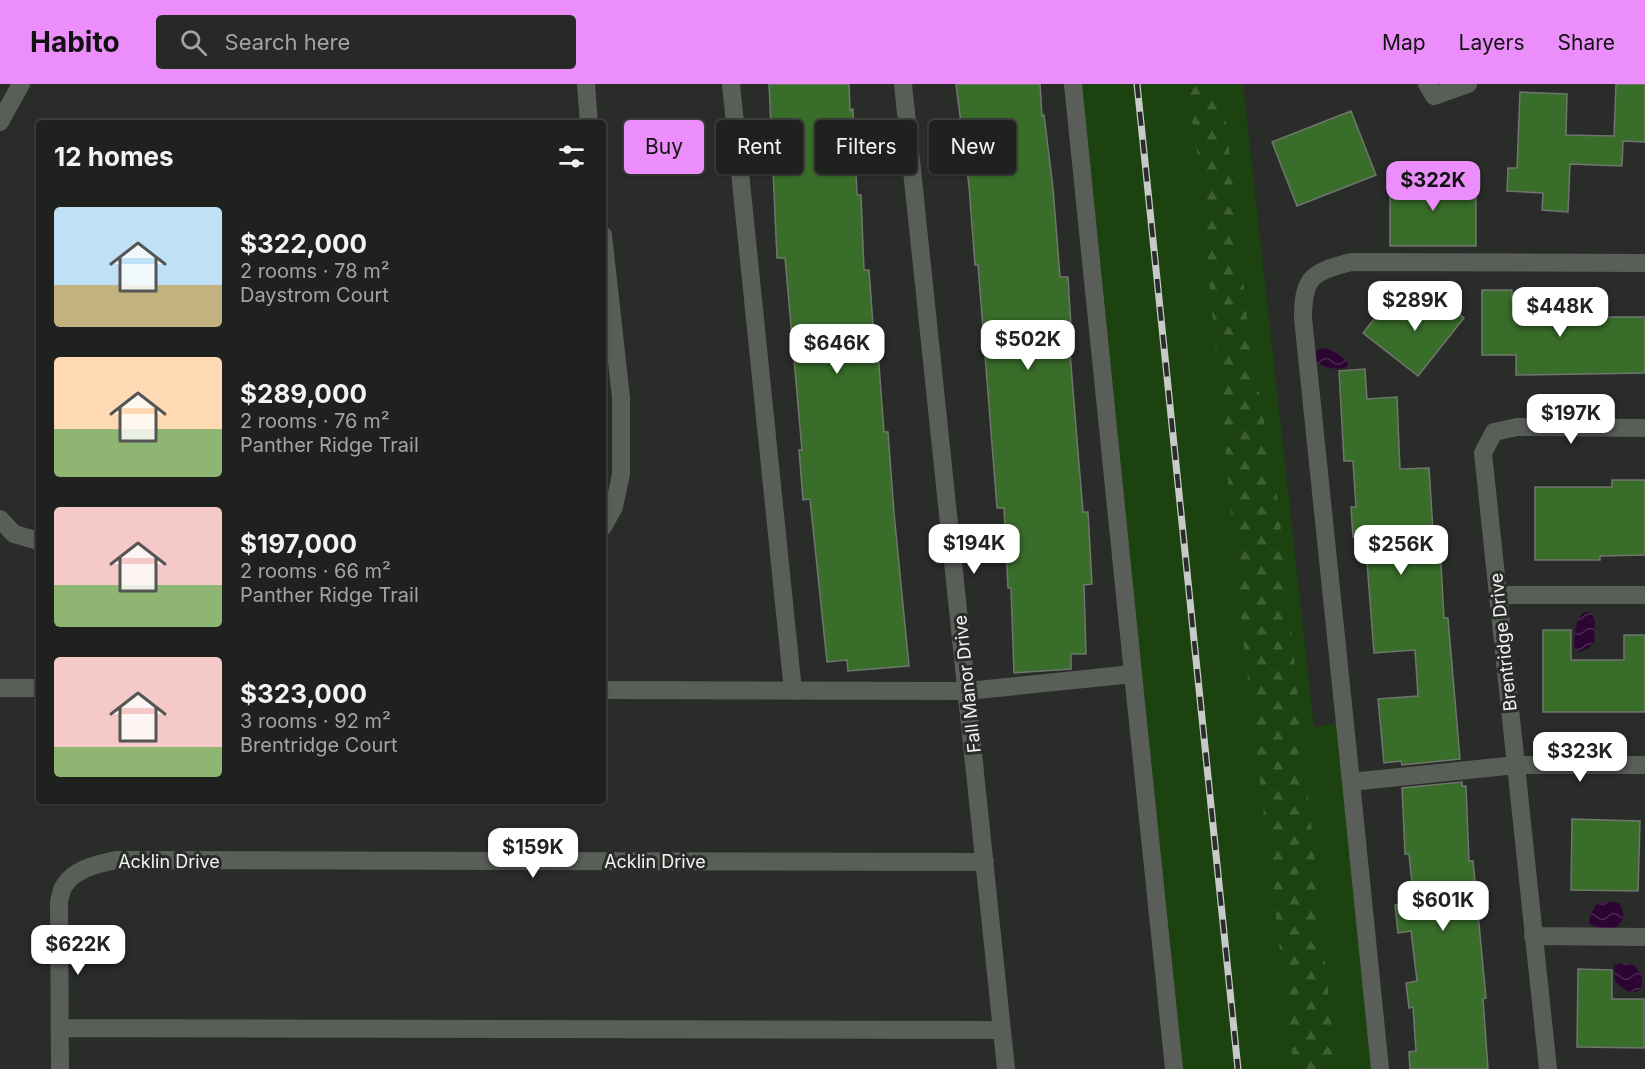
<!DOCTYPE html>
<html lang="en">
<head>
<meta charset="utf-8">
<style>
  :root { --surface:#1f211e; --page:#272927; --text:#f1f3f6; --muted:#a1a3a4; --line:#3c3e3c; --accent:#eb8dfb }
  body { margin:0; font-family:Inter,sans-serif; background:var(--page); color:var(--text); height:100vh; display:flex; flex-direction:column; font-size:22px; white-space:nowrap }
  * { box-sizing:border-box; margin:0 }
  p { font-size:20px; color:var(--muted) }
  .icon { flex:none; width:33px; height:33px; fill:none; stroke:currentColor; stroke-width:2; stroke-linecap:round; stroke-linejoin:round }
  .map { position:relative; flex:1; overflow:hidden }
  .sheet { position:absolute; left:36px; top:36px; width:570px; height:684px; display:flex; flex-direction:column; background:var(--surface); border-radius:6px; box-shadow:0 2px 4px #0004,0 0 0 2px var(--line) }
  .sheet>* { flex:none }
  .top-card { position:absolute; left:624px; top:36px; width:570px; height:54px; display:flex; gap:12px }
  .price { position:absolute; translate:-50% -51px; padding:0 14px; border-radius:12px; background:#fff; color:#222; font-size:20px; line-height:39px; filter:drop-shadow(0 2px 3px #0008) }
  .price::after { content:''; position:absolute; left:50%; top:36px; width:18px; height:14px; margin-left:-9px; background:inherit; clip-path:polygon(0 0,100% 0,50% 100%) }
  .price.on { background:var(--accent); color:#111 }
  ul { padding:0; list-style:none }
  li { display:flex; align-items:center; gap:18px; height:150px; padding:0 18px }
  li span { display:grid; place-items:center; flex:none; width:168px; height:120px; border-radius:6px; color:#555 }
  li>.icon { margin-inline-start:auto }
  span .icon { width:72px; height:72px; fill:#fffc; stroke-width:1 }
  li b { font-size:26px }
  h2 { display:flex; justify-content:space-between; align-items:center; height:72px; padding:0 18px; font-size:26px }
  .chip { padding:0 21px; border-radius:6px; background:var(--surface); box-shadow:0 2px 4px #0004,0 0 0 2px var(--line); font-size:21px; line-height:54px }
  .chip.on { background:var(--accent); color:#111 }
  header { display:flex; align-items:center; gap:36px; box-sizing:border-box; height:84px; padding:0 30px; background:var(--accent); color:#111 }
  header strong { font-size:28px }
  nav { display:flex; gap:33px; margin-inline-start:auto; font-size:21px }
  .search { width:420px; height:54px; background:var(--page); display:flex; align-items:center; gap:15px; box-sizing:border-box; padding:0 21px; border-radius:6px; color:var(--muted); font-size:22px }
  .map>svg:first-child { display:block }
  .grass { fill:#1c430f }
  .forest { fill:url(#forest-firs) }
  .water { fill:url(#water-waves) }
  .building { fill:#396d2a; stroke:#717570; stroke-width:1.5 }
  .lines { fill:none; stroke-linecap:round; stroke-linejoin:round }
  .minor { stroke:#5a5e59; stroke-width:18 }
  .rail-casing { stroke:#c8cac7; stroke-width:7 }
  .rail { stroke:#292c28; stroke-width:4.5; stroke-dasharray:14; stroke-linecap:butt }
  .labels { text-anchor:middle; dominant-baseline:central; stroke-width:6; stroke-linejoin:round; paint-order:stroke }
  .street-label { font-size:18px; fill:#f2f4f1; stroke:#292c28 }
</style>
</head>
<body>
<header>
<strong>Habito</strong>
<div class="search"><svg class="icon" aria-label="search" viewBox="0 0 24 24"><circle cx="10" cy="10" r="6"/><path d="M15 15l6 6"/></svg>Search here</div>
<nav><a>Map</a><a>Layers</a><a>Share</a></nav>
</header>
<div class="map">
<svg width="1645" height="985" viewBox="0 0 1645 985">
  <defs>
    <pattern id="forest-firs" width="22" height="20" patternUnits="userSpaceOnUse" patternTransform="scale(1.5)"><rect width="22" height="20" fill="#1c430f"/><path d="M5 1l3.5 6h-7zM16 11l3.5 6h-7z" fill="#3d5f32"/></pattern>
    <pattern id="water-waves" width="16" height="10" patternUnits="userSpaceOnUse" patternTransform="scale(1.5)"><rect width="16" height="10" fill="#2c0533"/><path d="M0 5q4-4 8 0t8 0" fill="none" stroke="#4b2a51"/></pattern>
  </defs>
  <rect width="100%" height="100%" fill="#292c28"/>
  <path class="grass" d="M 1078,0 L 1243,0 L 1314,643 L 1346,638 L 1380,985 L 1181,985 Z"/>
  <path class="forest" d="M 1181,0 L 1222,0 L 1249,251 L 1278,417 L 1336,985 L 1294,985 L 1243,554 L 1195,47 Z"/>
  <path class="water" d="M 1320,264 C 1332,264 1339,270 1348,279 L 1347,283 C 1334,286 1326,285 1315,277 L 1315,268 Z
    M 1584,528 L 1591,528 L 1595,538 L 1594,559 L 1587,565 L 1580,568 L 1574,562 C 1575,549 1574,538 1584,528 Z
    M 1609,817 L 1619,819 C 1626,830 1624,836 1615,845 L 1603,845 L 1589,840 L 1590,831 L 1596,821 Z
    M 1622,879 L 1634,881 L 1642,892 L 1641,906 C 1629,911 1625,906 1615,898 L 1614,881 Z"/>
  <path class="building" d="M 769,0 L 849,0 L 850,26 L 853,25 L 857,111 L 861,111 L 864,186 L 869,186 L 875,268 L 878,268 L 884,348 L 888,348 L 894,429 L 909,582 L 848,587 L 847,576 L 827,578 L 810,415 L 803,416 L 799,366 L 802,366 L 785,174 L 777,174 Z
    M 956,0 L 1040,0 L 1042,32 L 1044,31 L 1053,104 L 1060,193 L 1068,193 L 1071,243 L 1068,243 L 1077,356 L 1083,428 L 1088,428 L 1092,500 L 1084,501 L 1086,570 L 1071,570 L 1071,585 L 1014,589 L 1011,504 L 1008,504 L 1004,424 L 997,424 L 978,181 L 975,181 L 969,102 Z
    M 1616,0 L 1645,0 L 1645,58 L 1623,57 L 1622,82 L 1570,80 L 1568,128 L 1542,126 L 1543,109 L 1507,107 L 1508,84 L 1517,84 L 1520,8 L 1567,10 L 1566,51 L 1614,52 Z
    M 1351,27 L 1376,91 L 1297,122 L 1272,58 Z
    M 1390,94 L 1476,94 L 1476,162 L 1390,162 Z
    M 1428,206 L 1464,234 L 1418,292 L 1363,249 L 1385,221 L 1404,236 Z
    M 1482,206 L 1512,206 L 1512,218 L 1551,218 L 1551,227 L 1594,227 L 1594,233 L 1645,233 L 1645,289 L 1516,291 L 1516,271 L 1482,271 Z
    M 1365,285 L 1367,315 L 1397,313 L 1400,385 L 1429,384 L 1434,462 L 1440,462 L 1444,534 L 1448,534 L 1460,675 L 1402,681 L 1401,677 L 1384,679 L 1378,615 L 1418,612 L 1415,566 L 1374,569 L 1365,452 L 1353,453 L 1351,423 L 1356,423 L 1353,377 L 1344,377 L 1339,287 Z
    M 1612,396 L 1645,396 L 1645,471 L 1600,472 L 1600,476 L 1535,476 L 1535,403 L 1612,403 Z
    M 1543,546 L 1571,546 L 1571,576 L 1624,576 L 1624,551 L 1645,551 L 1645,628 L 1543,628 Z
    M 1462,698 L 1462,702 L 1466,702 L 1469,777 L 1473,777 L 1486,914 L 1483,915 L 1488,985 L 1410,985 L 1409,968 L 1416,967 L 1413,923 L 1409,924 L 1406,899 L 1417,897 L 1411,847 L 1398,849 L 1395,821 L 1414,819 L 1409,770 L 1405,770 L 1402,704 Z
    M 1572,735 L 1640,737 L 1638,807 L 1571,806 Z
    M 1578,885 L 1612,886 L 1612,915 L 1644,915 L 1644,964 L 1577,963 Z"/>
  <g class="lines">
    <path class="minor" d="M 586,0 L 589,39
      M 731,0 L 793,607
      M 903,0 L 1006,985
      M 1427,0 L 1434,12 L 1468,0
      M 0,38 L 21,0
      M 603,151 L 621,314 L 621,390 L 614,423 L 603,443
      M 1645,179 L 1351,178 C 1313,188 1303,192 1303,234 L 1351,698 L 1516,681 L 1645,681
      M 0,435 L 14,450 L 39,457
      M 1498,511 L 1645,511
      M 1133,590 L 1174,985
      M 0,604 L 39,604
      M 603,606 L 968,607 L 1133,590 L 1073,0
      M 1351,698 L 1380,985
      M 1533,852 L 1645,853
      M 60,944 L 1002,946
      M 60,985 L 59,817 C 61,812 61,806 64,802 C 74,785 97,780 116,776 L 985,778
      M 1548,985 L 1483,369 L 1494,348 L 1517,343 L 1645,344"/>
    <defs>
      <path id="rail" d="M 1137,0 L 1238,985"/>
    </defs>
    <use href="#rail" class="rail-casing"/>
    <use href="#rail" class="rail"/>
  </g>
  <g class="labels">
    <g class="street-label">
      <text transform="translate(1503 558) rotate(-96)">Brentridge Drive</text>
      <text transform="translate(967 600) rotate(-96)">Fall Manor Drive</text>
      <text x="169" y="777">Acklin Drive</text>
      <text x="655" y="777">Acklin Drive</text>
    </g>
  </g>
</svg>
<b class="price on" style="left:1433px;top:128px">$322K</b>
<b class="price" style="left:1415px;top:248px">$289K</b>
<b class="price" style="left:1560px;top:254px">$448K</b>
<b class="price" style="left:1028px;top:287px">$502K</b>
<b class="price" style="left:837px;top:291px">$646K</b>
<b class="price" style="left:1571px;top:361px">$197K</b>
<b class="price" style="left:974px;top:491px">$194K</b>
<b class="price" style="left:1401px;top:492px">$256K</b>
<b class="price" style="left:1580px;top:699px">$323K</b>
<b class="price" style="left:533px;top:795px">$159K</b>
<b class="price" style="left:1443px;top:848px">$601K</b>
<b class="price" style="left:78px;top:892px">$622K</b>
<div class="top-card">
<a class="chip on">Buy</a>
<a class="chip">Rent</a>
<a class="chip">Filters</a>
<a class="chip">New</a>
</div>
<section class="sheet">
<h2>12 homes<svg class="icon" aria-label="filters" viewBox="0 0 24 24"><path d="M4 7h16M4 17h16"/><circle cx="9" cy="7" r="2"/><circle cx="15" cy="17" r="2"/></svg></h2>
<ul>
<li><span style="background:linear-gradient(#bfe0f5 65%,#c2b280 0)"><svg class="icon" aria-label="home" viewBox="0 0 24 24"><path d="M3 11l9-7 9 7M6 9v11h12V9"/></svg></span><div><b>$322,000</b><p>2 rooms · 78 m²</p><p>Daystrom Court</p></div></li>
<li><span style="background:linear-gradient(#ffd9b3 60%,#8fb573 0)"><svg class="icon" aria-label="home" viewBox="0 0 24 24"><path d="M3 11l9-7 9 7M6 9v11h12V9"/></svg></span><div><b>$289,000</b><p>2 rooms · 76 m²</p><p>Panther Ridge Trail</p></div></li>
<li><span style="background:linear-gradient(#f6c9c9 65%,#8fb573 0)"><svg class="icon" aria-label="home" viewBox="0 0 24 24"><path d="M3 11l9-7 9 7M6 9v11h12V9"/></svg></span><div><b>$197,000</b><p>2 rooms · 66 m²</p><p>Panther Ridge Trail</p></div></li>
<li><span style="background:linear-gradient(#f6c9c9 75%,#8fb573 0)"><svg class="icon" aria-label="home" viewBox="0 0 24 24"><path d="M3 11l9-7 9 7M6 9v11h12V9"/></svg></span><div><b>$323,000</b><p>3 rooms · 92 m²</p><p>Brentridge Court</p></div></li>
</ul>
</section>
</div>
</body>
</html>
